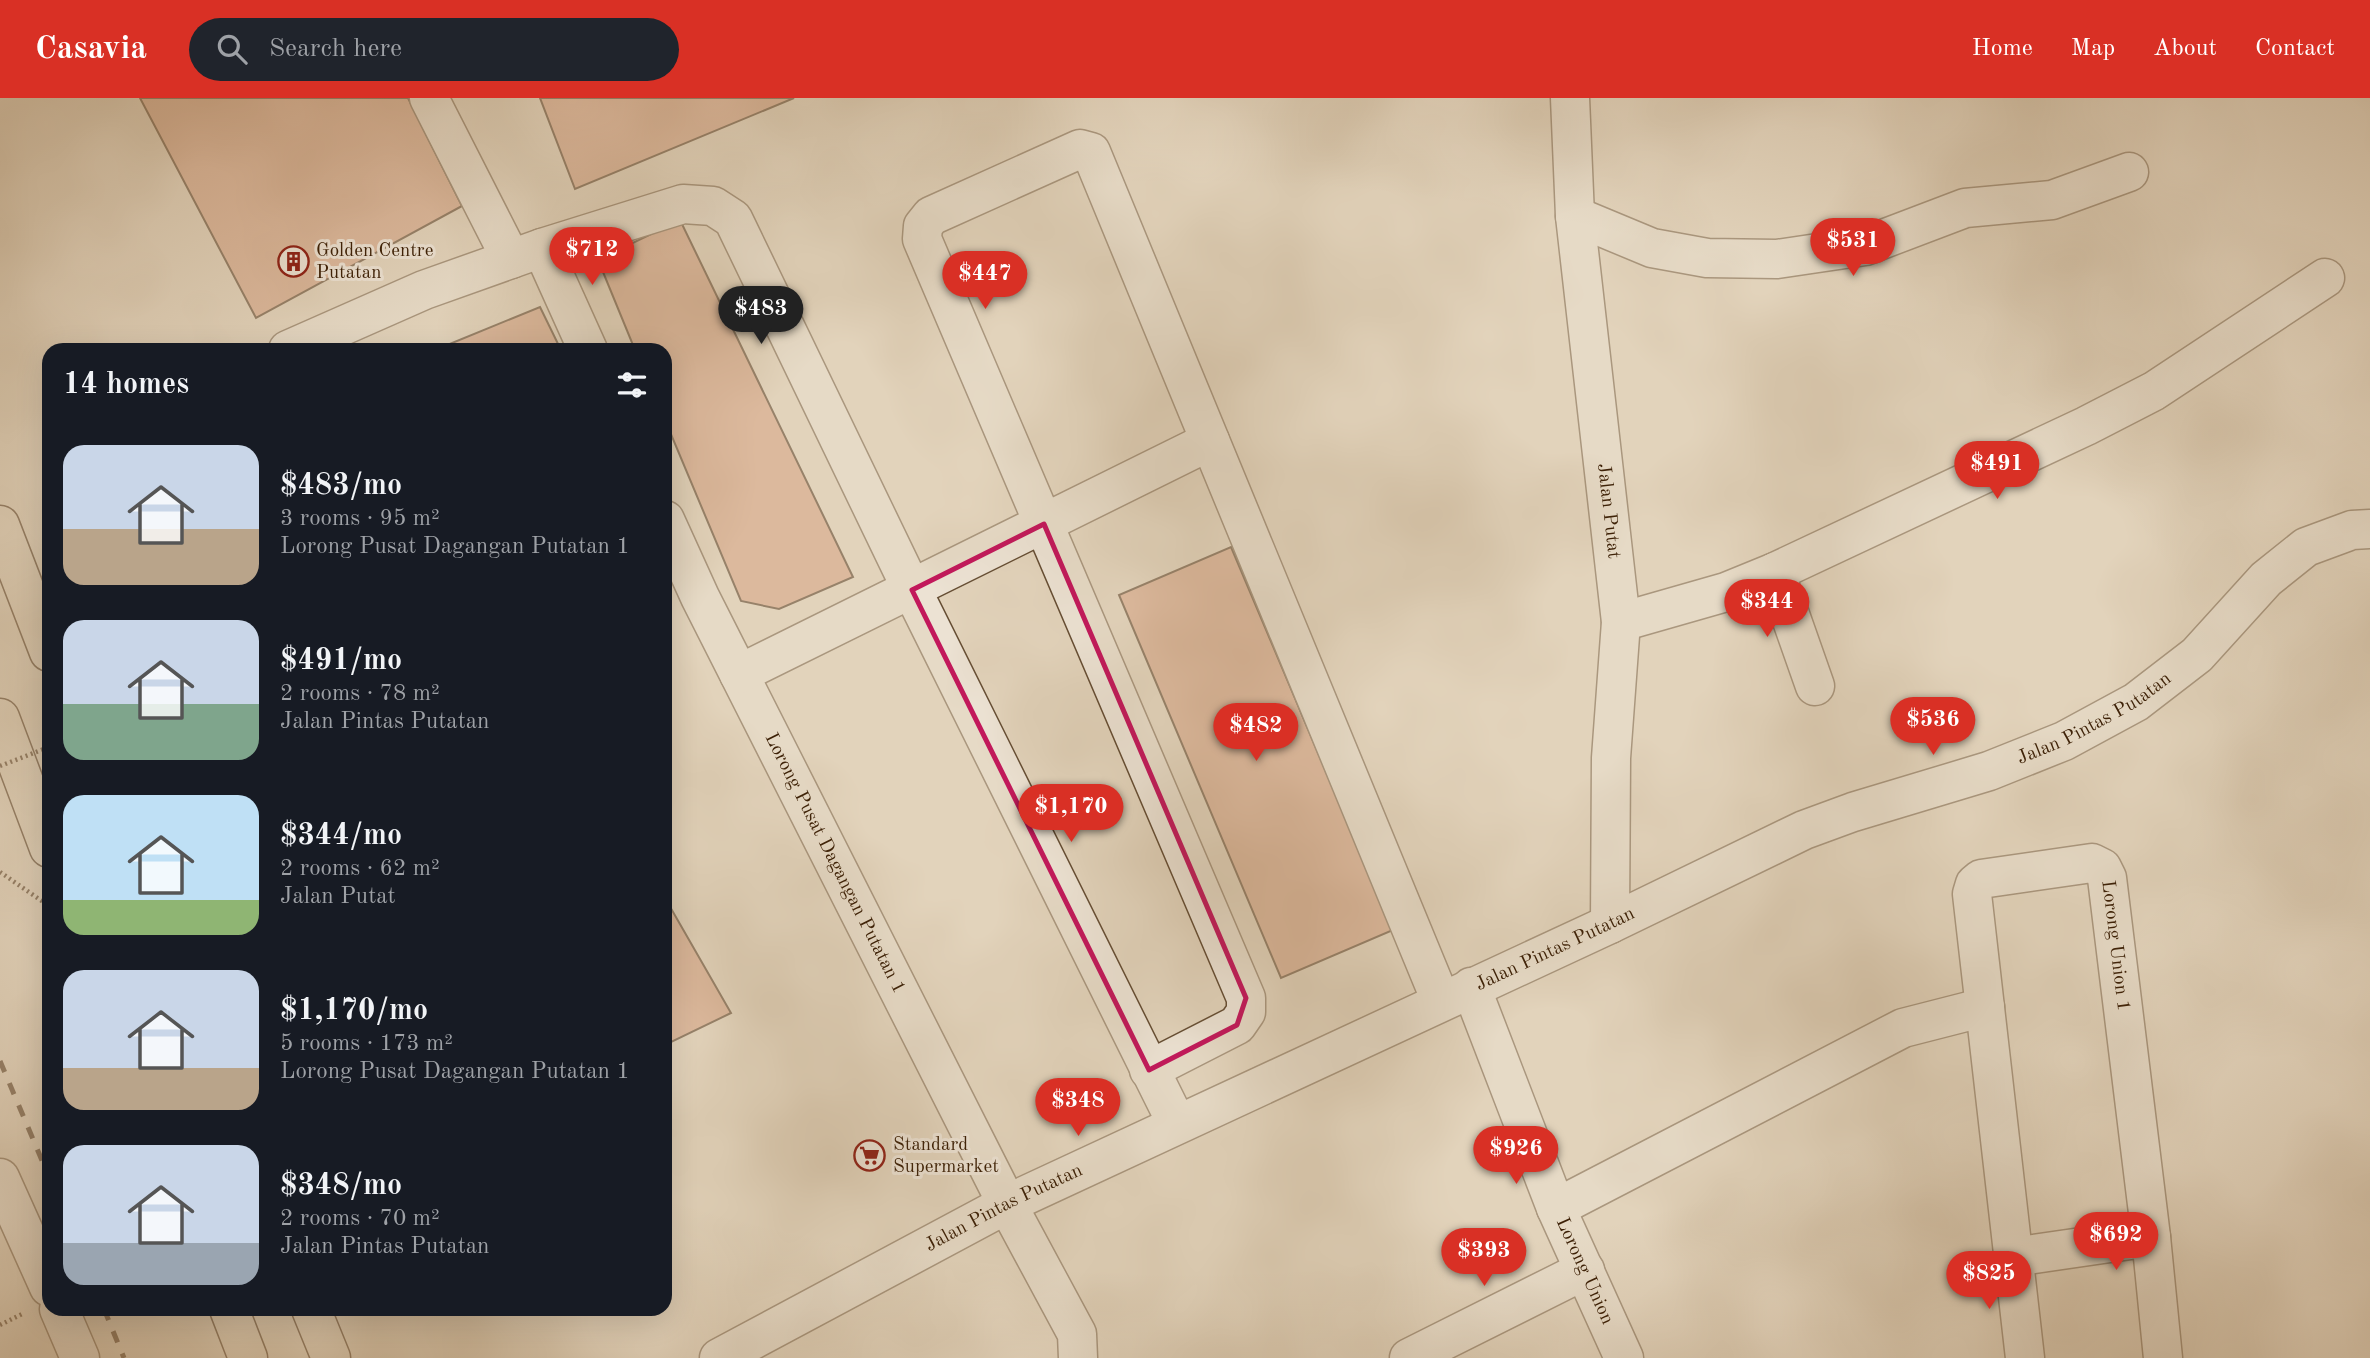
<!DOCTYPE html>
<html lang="en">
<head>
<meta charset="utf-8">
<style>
  :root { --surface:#171b24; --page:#20242c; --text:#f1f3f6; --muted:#9ea1a6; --accent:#d93025 }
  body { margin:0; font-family:"Old Standard TT",serif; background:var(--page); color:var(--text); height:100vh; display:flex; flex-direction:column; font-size:26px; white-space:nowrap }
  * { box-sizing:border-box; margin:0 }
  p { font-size:23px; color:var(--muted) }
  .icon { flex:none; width:38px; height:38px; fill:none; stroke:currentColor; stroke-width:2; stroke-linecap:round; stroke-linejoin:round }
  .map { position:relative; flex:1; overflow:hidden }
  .sheet { position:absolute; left:42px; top:245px; width:630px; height:973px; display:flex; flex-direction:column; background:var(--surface); border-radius:21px; box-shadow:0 7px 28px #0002 }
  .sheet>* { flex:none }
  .price { position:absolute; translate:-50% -60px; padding:0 16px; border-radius:24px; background:var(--accent); color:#fff; font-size:23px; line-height:46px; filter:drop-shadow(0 2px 4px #0008) }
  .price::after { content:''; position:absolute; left:50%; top:42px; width:21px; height:16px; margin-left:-10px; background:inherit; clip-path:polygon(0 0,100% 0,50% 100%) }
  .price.current { background:#222; color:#fff }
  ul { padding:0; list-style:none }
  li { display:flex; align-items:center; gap:21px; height:175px; padding:0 21px }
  li span { display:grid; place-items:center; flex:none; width:196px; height:140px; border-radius:21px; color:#555 }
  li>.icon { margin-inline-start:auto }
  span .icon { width:84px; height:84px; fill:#fffc; stroke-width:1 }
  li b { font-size:30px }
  h2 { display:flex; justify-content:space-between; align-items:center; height:84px; padding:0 21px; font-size:30px }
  header { display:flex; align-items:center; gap:42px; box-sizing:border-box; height:98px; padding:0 35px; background:var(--accent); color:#fff }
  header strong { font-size:33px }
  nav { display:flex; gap:38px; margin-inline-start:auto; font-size:24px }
  .search { width:490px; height:63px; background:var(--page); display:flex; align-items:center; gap:18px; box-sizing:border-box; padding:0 24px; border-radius:38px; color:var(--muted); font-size:26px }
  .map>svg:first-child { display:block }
  .building { fill:#d69978; stroke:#3d2107; stroke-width:2 }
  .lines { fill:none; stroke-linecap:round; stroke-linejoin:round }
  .minor-casing { stroke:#664e34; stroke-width:41 }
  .highway-casing { stroke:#3d2107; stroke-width:41 }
  .path { stroke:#3d2107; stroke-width:4.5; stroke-dasharray:2 3.5; stroke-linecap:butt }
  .minor { stroke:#ece2d3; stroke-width:38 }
  .highway { stroke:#e2d3bb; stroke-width:38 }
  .rail { stroke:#3d2107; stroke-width:5; stroke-dasharray:12 12; stroke-linecap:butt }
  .path-bridge { stroke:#3d2107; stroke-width:4.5; stroke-dasharray:2 3.5; stroke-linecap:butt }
  .marked { fill:none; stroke:#c2185b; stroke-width:5; stroke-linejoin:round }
  .labels { text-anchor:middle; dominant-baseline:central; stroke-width:6; stroke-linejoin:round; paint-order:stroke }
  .poi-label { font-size:19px; fill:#3d2107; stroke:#ece2d3; text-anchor:start }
  .street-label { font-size:19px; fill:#3d2107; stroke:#ece2d3 }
</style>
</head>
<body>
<header>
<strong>Casavia</strong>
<div class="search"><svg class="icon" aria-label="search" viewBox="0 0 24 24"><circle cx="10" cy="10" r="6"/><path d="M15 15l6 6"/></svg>Search here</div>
<nav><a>Home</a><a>Map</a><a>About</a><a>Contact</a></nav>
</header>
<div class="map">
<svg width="2370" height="1260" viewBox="0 0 2370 1260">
  <rect width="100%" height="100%" fill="#e2d3bb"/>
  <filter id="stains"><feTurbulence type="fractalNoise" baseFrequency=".00286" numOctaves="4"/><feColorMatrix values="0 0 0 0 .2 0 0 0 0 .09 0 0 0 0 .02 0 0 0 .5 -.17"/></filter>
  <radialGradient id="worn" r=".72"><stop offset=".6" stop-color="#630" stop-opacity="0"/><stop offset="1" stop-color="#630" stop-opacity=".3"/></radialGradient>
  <path class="building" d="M 140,0 L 408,0 L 462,108 L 256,220 Z
    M 540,0 L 794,0 L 575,91 Z
    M 680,122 L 853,479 L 779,511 L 741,503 L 665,322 L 665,252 L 635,252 L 603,174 L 614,154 Z
    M 540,209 L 561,252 L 435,252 Z
    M 1231,449 L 1393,832 L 1281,880 L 1119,497 Z
    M 665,800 L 731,915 L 665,947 Z"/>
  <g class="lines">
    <defs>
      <g id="minor">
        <path d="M 429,0 L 511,161"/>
        <path id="s1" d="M 1570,0 L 1575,118 L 1621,524 L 1611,660 L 1610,826"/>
        <path d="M 1575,118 L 1652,150 L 1707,160 L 1777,161 L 1865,148 L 1965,110 L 2052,102 L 2129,74"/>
        <path d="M 542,150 L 588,252"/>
        <path d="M 288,252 L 424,192 L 542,150 L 683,106 L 713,108 L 733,121 L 912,492 L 1177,1026"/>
        <path id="s2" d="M 665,422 L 700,499 L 1007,1106 L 1077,1236 L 1078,1260"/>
        <path d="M 1775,474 L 1815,588"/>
        <path d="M 1621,524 L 1726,494 L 1775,474 L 2086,328 L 2154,293 L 2325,180"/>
        <path d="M 739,576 L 1210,343"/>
        <path id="s3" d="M 1471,889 L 1556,1110 L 1624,1260"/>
        <path d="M 1149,972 L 1237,927 L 1246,914 L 1246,900 L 922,141 L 923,128 L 931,118 L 1080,51 L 1091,54 L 1441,903"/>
        <path d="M 0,1080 L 49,1189"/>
        <path d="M 1556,1110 L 1903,930 L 1985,909"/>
        <path d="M 2013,1159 L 2151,1139 L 2163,1260"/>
        <path d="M 59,1211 L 80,1260"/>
        <path id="s4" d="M 719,1260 L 1007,1106 L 1610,826 L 1804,732 L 1853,714 L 1989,673 L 2064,643 L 2136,604 L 2197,557 L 2266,481 L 2306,449 L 2352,432 L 2370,431"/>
        <path d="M 1409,1260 L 1585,1172"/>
        <path id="s5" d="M 2025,1260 L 1972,796 L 1975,786 L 1981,781 L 2092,765 L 2102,770 L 2107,780 L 2151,1139"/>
      </g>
      <path id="highway" d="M 0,427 L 49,554
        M 0,620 L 49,750
        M 229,1211 L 248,1260
        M 311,1211 L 331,1260"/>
    </defs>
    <use href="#minor" class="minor-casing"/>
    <use href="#highway" class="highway-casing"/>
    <path class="path" d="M 0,774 L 49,808
      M 0,1227 L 24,1215"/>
    <use href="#minor" class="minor"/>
    <use href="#highway" class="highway"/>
    <path class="rail" d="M 0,963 L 49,1079
      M 104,1211 L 124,1260"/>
    <path class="path-bridge" d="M 0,668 L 49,649"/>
  </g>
  <path d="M0 0H2370V1260H0ZM 1044,426 L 1246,900 L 1237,927 L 1149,972 L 912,492 Z" fill="#e2d3bb" fill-opacity=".55" fill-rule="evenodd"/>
  <path class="marked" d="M 1044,426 L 1246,900 L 1237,927 L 1149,972 L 912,492 Z"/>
  <defs>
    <symbol id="building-ring" viewBox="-11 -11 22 22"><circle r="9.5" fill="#ece2d3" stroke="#8f2418" stroke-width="1.5"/><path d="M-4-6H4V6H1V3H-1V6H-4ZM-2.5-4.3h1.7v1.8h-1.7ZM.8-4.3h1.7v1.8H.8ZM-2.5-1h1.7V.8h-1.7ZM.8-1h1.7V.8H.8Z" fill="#8f2418"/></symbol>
    <symbol id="supermarket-ring" viewBox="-11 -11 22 22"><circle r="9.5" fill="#ece2d3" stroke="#8f2418" stroke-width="1.5"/><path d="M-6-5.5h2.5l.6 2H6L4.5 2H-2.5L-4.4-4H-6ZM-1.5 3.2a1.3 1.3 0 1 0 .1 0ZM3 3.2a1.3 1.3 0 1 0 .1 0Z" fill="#8f2418"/></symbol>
  </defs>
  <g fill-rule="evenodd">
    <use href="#building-ring" x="276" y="146" width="35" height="35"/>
    <use href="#supermarket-ring" x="852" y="1040" width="35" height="35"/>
  </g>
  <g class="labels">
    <g class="poi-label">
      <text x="316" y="153">Golden Centre<tspan x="316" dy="22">Putatan</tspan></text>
      <text x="893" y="1047">Standard<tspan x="893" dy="22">Supermarket</tspan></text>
    </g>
    <g class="street-label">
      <text stroke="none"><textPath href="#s1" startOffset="415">Jalan Putat</textPath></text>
      <text stroke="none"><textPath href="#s4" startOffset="1519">Jalan Pintas Putatan</textPath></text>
      <text stroke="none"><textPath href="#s2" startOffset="383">Lorong Pusat Dagangan Putatan 1</textPath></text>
      <text stroke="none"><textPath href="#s5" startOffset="688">Lorong Union 1</textPath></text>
      <text stroke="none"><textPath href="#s4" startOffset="931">Jalan Pintas Putatan</textPath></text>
      <text stroke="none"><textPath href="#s4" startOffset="322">Jalan Pintas Putatan</textPath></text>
      <text stroke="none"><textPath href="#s3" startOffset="306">Lorong Union</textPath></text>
    </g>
  </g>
  <rect width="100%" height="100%" filter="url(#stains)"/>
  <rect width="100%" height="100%" fill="url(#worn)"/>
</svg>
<b class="price" style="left:1853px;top:180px">$531</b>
<b class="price" style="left:592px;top:189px">$712</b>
<b class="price" style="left:985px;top:213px">$447</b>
<b class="price current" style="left:761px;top:248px">$483</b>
<b class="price" style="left:1997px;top:403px">$491</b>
<b class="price" style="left:1767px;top:541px">$344</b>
<b class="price" style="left:1933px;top:659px">$536</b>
<b class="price" style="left:1256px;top:665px">$482</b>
<b class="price" style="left:1071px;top:746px">$1,170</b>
<b class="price" style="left:1078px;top:1040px">$348</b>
<b class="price" style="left:1516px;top:1088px">$926</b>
<b class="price" style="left:2116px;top:1174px">$692</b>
<b class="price" style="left:1484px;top:1190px">$393</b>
<b class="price" style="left:1989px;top:1213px">$825</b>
<section class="sheet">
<h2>14 homes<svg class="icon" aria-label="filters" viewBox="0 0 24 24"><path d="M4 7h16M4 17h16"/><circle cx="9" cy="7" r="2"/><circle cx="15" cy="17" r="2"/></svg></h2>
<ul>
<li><span style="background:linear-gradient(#c9d6e8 60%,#b9a48a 0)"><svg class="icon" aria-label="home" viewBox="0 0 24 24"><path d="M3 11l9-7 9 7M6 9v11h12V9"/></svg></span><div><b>$483/mo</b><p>3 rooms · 95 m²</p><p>Lorong Pusat Dagangan Putatan 1</p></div></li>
<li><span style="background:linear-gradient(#c9d6e8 60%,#7fa58c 0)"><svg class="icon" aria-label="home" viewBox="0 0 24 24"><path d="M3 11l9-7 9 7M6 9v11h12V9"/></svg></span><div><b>$491/mo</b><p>2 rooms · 78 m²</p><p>Jalan Pintas Putatan</p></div></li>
<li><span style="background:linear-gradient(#bfe0f5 75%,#8fb573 0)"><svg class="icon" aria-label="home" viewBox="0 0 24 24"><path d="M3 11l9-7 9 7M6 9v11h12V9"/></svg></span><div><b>$344/mo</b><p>2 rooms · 62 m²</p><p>Jalan Putat</p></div></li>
<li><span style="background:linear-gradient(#c9d6e8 70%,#b9a48a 0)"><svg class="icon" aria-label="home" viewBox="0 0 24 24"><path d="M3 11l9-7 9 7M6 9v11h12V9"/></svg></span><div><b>$1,170/mo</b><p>5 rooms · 173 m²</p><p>Lorong Pusat Dagangan Putatan 1</p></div></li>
<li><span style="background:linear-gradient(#c9d6e8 70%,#9aa5b1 0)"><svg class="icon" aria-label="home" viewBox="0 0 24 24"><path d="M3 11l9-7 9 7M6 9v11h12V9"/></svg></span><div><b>$348/mo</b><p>2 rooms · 70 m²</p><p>Jalan Pintas Putatan</p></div></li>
</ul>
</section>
</div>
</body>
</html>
